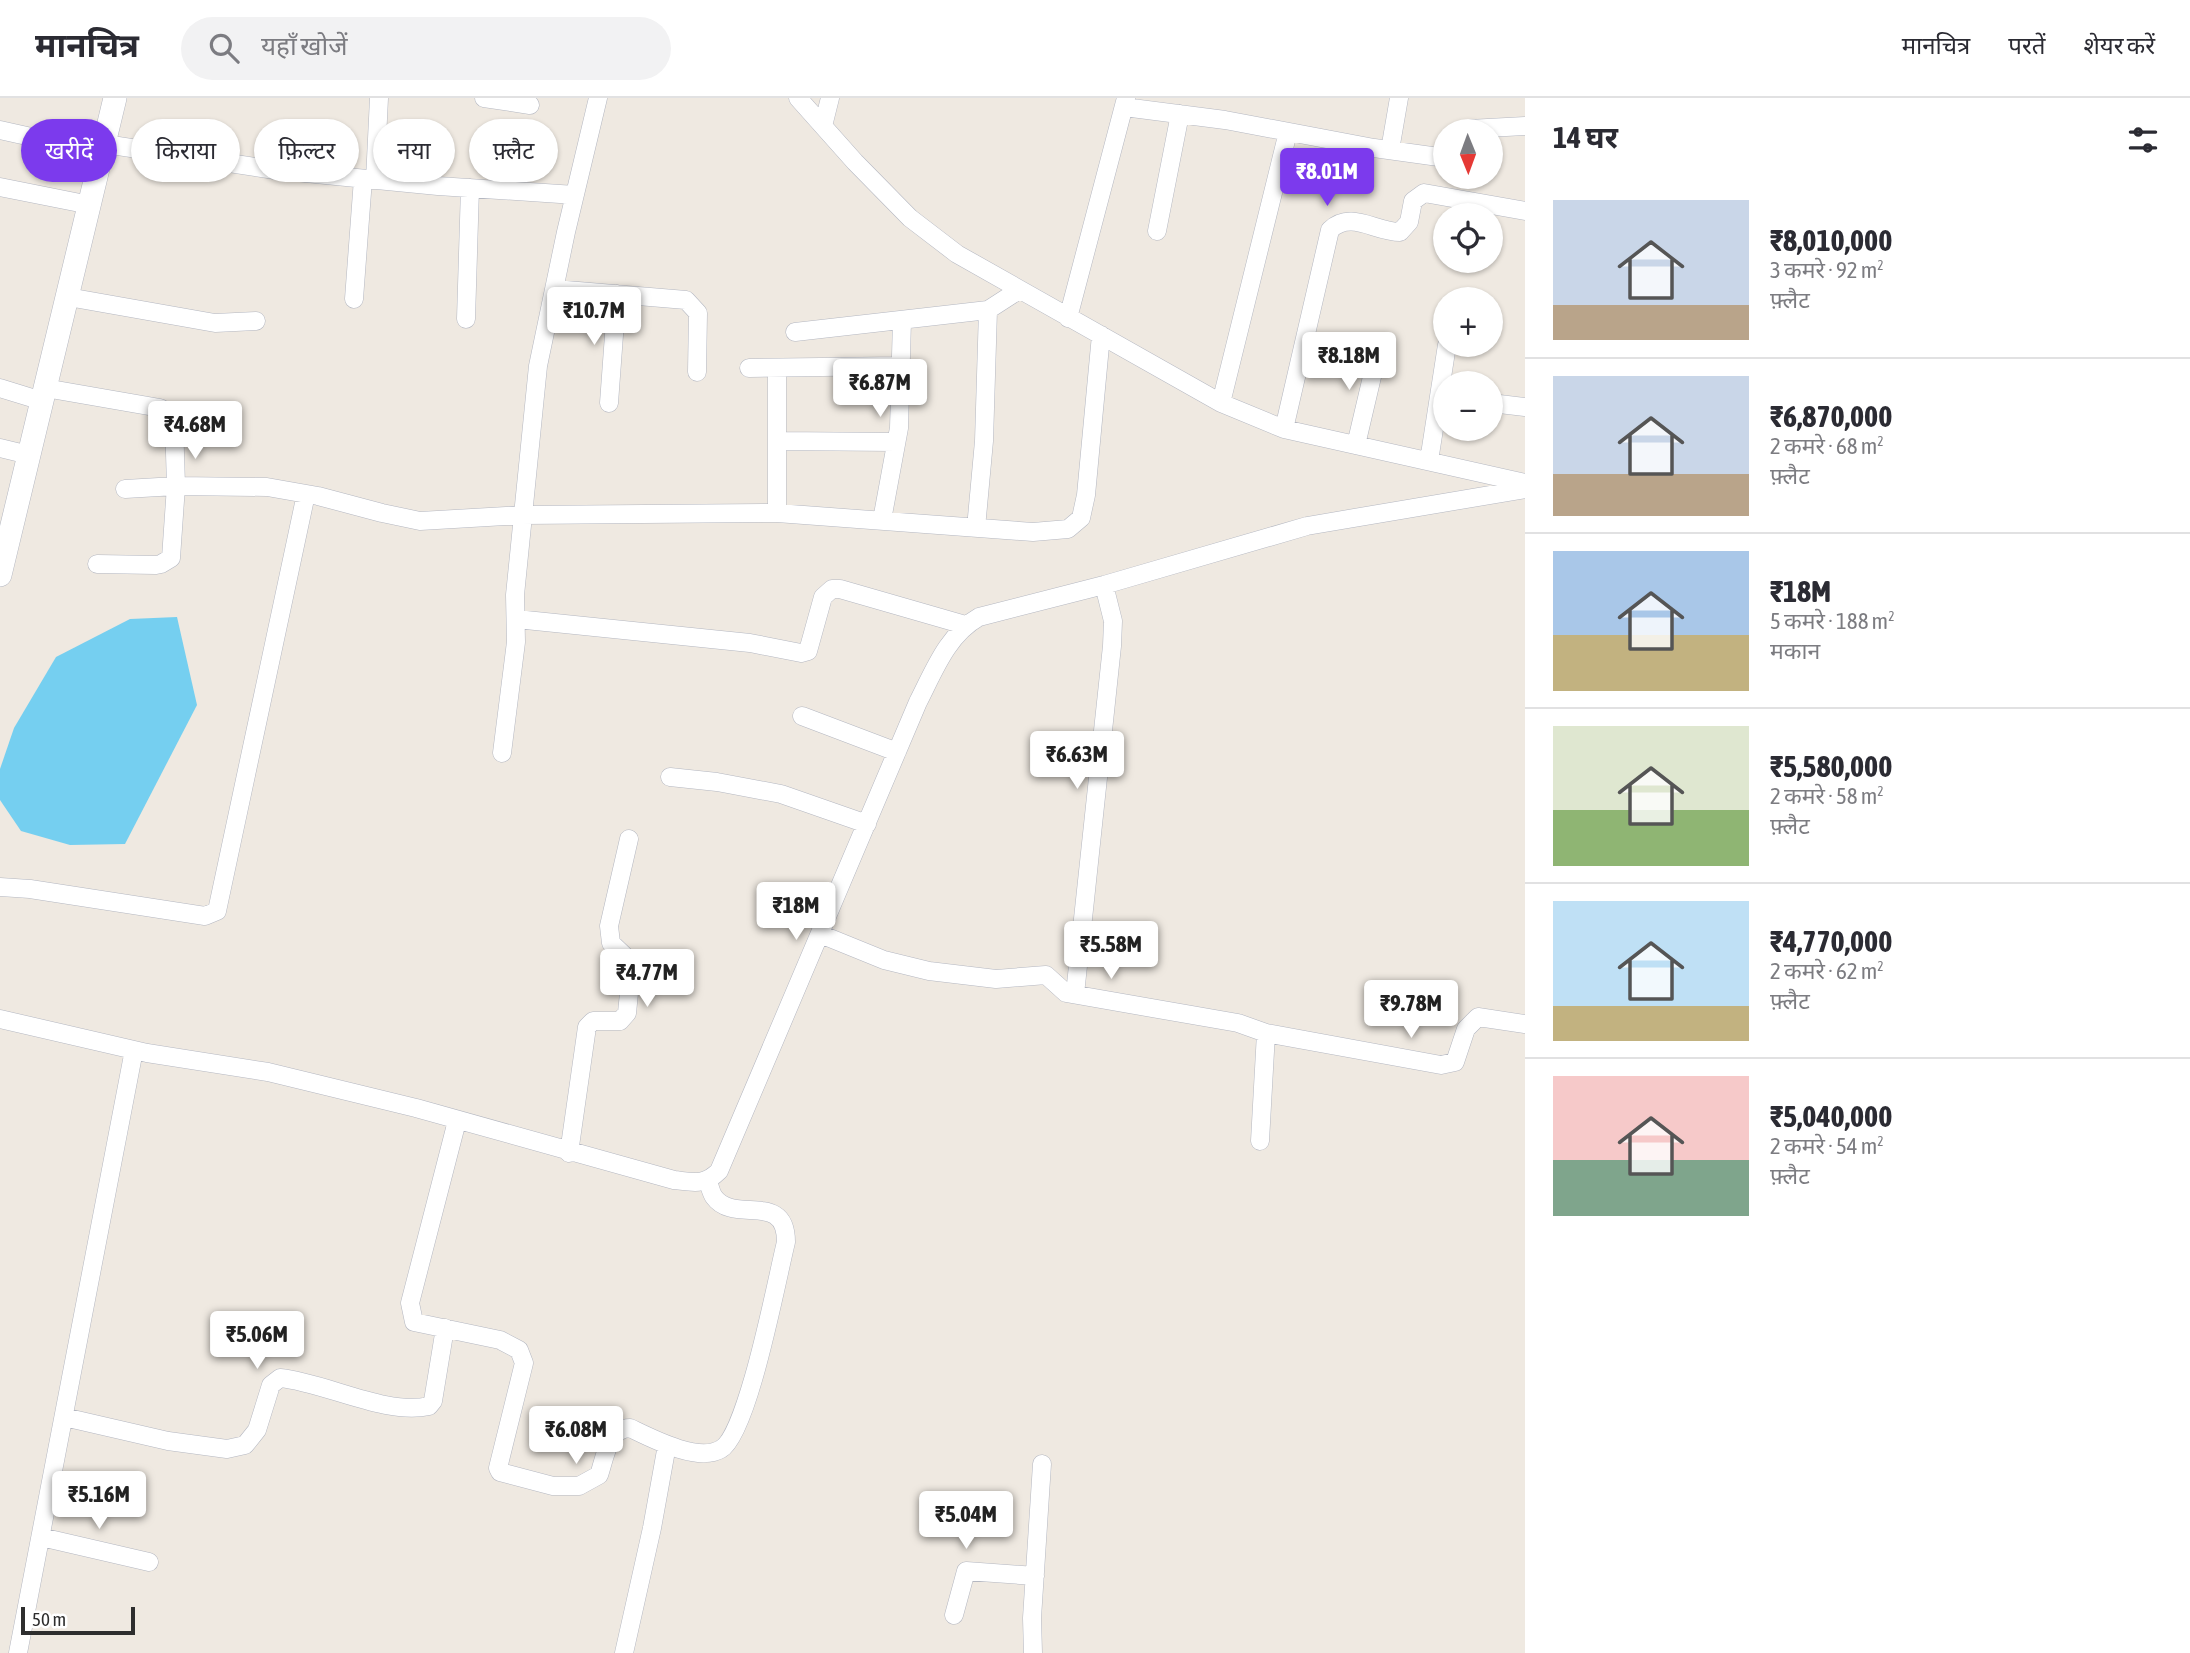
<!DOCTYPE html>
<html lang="hi">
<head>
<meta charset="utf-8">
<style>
  :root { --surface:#fff; --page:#f2f2f3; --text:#2b2b33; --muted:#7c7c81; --line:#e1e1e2; --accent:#7c3aed }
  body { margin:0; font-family:"Asap Condensed","Noto Sans Devanagari",sans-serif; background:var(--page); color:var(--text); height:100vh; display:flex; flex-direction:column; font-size:26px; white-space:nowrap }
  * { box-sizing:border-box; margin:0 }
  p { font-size:23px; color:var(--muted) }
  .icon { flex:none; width:38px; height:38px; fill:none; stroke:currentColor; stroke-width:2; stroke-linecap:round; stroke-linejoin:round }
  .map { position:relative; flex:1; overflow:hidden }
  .sheet { display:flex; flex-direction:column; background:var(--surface); width:665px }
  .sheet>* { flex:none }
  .hud { position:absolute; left:21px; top:21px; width:665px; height:63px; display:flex; gap:14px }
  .needle { width:46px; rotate:179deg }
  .tools { position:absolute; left:1433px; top:21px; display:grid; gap:14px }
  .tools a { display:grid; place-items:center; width:70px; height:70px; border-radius:50%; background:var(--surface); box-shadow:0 2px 5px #0004; font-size:35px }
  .scale { position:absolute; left:21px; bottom:18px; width:114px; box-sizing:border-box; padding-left:7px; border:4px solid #2e2e2e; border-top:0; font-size:19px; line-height:24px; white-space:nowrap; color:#2e2e2e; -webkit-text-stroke:5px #fff; paint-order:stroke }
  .price { position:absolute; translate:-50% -60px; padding:0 16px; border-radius:7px; background:#fff; color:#222; font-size:23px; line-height:46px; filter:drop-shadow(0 2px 4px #0008) }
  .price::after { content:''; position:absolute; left:50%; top:42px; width:21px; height:16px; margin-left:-10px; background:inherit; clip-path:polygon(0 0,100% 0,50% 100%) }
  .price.selected { background:var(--accent); color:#fff }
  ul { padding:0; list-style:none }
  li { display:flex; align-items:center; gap:21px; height:175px; padding:0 28px }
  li+li { border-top:2px solid var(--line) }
  li span { display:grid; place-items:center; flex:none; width:196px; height:140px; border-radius:0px; color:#555 }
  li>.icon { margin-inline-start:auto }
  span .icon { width:84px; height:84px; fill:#fffc; stroke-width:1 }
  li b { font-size:30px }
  h2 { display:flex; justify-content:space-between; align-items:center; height:84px; padding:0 28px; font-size:30px }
  .chip { padding:0 24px; border-radius:32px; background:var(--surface); box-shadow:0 2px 5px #0004; font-size:24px; line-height:63px }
  .chip.selected { background:var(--accent); color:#fff }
  header { display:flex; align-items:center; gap:42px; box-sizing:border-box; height:98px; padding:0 35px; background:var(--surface); border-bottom:2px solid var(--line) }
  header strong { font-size:33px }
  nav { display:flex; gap:38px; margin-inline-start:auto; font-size:24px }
  .search { width:490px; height:63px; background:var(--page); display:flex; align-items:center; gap:18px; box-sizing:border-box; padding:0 24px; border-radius:38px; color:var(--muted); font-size:26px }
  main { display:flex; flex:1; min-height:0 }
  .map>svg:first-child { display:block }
  .water { fill:#75cff0 }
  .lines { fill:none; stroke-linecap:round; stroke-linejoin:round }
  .minor-casing { stroke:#b4b7c1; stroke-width:19 }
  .tertiary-casing { stroke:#b4b7c1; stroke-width:24 }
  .minor { stroke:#fff; stroke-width:18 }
  .tertiary { stroke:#fff; stroke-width:23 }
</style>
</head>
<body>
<header>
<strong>मानचित्र</strong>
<div class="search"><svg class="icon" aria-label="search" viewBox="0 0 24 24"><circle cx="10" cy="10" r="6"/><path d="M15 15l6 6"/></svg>यहाँ खोजें</div>
<nav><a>मानचित्र</a><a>परतें</a><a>शेयर करें</a></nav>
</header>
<main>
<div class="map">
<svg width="1525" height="1555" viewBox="0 0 1525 1555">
  <rect width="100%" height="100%" fill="#efe9e1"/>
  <path class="water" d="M 177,519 L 197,607 L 125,746 L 70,747 L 21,733 L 0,702 L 0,671 L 14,630 L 56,559 L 130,521 Z"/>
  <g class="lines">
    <defs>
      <path id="minor" d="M 484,0 L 530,7
        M 798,0 L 855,64 L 910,120 L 957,156 L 1221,305 L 1284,331 L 1525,385
        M 1124,9 L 1225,22 L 1374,50 L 1446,60
        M 823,28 L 830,0
        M 0,32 L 103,55
        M 1463,33 L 1469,31 L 1525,28
        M 105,46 L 275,72 L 438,88 L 575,97
        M 1390,52 L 1399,0
        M 375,82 L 379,0
        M 0,89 L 90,107
        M 1157,133 L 1180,16
        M 554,191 L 686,202 L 698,215 L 697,274
        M 68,199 L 215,225 L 256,223
        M 354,201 L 363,81
        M 1068,220 L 1126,0
        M 466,221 L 470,90
        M 795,234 L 988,212 L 1019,192
        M 749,270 L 900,268
        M 0,290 L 42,303
        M 45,290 L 160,310 L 172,317 L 174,322 L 176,388 L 171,460 L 161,466 L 156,467 L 97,466
        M 609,305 L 617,196
        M 1221,305 L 1288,34
        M 1491,305 L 1525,309
        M 1284,331 L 1330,132 C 1351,112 1375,134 1400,134 L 1409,124 L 1413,103 L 1424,95 L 1525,113
        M 777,343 L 896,344
        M 1356,347 L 1379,249
        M 0,350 L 29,357
        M 1429,363 L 1447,247
        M 125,391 L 176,388 L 267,389 L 318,398 L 382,415 L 420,423 L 523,417 L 777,415 L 1033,434 L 1068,431 L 1081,420 L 1086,397 L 1101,237
        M 777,415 L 777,270
        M 882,422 L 899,330 L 902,222
        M 976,430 L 984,343 L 988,212
        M 516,521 L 750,545 L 801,555 L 808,553 L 823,499 L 832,491 L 840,491 L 965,527
        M 802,618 L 897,654
        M 502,655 L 516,544 L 515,497 L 538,268 L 566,134 L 598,0
        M 670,679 L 717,684 L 781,696 L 867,726
        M 0,789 L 30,791 L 205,818 L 217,813 L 306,396
        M 820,836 L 884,862 L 929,873 L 996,881 L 1046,877 L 1066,895 L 1238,925 L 1266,935 L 1260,1043
        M 1075,896 L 1112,548 L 1113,523 L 1104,487
        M 0,921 L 147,955 L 268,974 L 416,1010 L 674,1082 C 693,1084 704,1088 719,1073 L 918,604 C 934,573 947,537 979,519 L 1104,487 L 1307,428 L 1525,391
        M 1266,935 L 1441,967 L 1455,964 L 1466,931 L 1478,919 L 1525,926
        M 457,1023 L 410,1205 L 414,1224 L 500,1242 L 519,1252 L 524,1265 L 498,1370 L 500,1374 L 553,1388 L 579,1388 L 599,1377 C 605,1360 608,1330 630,1330 C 651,1340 698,1365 721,1351 C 748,1336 777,1180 786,1144 C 786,1092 734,1127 714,1099 C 711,1095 710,1089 708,1083
        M 569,1055 L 587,929 L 593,923 L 620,923 L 627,915 L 632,865 L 611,845 L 609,828 L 629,741
        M 64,1319 L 168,1343 L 227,1351 L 245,1347 L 257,1332 L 271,1287 L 280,1280 C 324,1284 386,1318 429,1308 L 433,1303 L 445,1230
        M 41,1439 L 149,1464
        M 954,1517 L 966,1473 L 1035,1478
        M 18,1555 L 134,952
        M 624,1555 L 652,1430 L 667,1347
        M 1033,1555 L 1032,1520 L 1042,1366"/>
      <path id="tertiary" d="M 0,477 L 115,0"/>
    </defs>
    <use href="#minor" class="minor-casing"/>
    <use href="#tertiary" class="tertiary-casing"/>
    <use href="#minor" class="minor"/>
    <use href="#tertiary" class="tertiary"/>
  </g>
</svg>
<div class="tools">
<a><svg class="needle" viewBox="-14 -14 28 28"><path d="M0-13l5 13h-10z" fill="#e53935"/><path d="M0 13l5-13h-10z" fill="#7c7c81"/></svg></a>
<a><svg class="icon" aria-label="locate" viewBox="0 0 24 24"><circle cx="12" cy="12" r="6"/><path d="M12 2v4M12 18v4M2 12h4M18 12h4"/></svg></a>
<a>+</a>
<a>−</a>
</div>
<div class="scale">50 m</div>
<b class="price selected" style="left:1327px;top:110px">₹8.01M</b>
<b class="price" style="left:594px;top:249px">₹10.7M</b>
<b class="price" style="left:1349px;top:294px">₹8.18M</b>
<b class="price" style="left:880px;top:321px">₹6.87M</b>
<b class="price" style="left:195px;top:363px">₹4.68M</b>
<b class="price" style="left:1077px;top:693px">₹6.63M</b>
<b class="price" style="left:796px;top:844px">₹18M</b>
<b class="price" style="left:1111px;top:883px">₹5.58M</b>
<b class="price" style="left:647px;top:911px">₹4.77M</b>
<b class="price" style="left:1411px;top:942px">₹9.78M</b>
<b class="price" style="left:257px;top:1273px">₹5.06M</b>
<b class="price" style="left:576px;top:1368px">₹6.08M</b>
<b class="price" style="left:99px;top:1433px">₹5.16M</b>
<b class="price" style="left:966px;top:1453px">₹5.04M</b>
<div class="hud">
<a class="chip selected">खरीदें</a>
<a class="chip">किराया</a>
<a class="chip">फ़िल्टर</a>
<a class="chip">नया</a>
<a class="chip">फ़्लैट</a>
</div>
</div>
<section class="sheet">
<h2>14 घर<svg class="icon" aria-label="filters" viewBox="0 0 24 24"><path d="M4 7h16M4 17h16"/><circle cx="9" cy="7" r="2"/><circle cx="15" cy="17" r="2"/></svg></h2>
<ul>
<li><span style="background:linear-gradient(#c9d6e8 75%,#b9a48a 0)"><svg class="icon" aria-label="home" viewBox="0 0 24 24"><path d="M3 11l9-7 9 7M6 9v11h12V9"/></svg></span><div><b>₹8,010,000</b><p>3 कमरे · 92 m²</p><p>फ़्लैट</p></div></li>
<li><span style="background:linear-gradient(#c9d6e8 70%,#b9a48a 0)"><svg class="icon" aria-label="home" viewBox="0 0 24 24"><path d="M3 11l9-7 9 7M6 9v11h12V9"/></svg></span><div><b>₹6,870,000</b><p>2 कमरे · 68 m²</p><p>फ़्लैट</p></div></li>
<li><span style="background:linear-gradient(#a9c7e8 60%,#c2b280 0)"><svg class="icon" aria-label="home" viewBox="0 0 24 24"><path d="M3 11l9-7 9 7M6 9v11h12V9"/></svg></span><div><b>₹18M</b><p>5 कमरे · 188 m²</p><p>मकान</p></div></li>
<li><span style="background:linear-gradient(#dfe7d0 60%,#8fb573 0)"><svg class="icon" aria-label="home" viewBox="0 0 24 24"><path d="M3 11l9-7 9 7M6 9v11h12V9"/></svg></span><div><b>₹5,580,000</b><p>2 कमरे · 58 m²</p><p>फ़्लैट</p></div></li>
<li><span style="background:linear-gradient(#bfe0f5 75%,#c2b280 0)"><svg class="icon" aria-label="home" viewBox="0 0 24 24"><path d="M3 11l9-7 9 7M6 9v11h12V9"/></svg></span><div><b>₹4,770,000</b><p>2 कमरे · 62 m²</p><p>फ़्लैट</p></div></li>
<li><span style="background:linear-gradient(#f6c9c9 60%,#7fa58c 0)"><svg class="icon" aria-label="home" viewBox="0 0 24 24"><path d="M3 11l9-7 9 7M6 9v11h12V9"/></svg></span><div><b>₹5,040,000</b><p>2 कमरे · 54 m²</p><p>फ़्लैट</p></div></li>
</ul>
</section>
</main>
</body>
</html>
